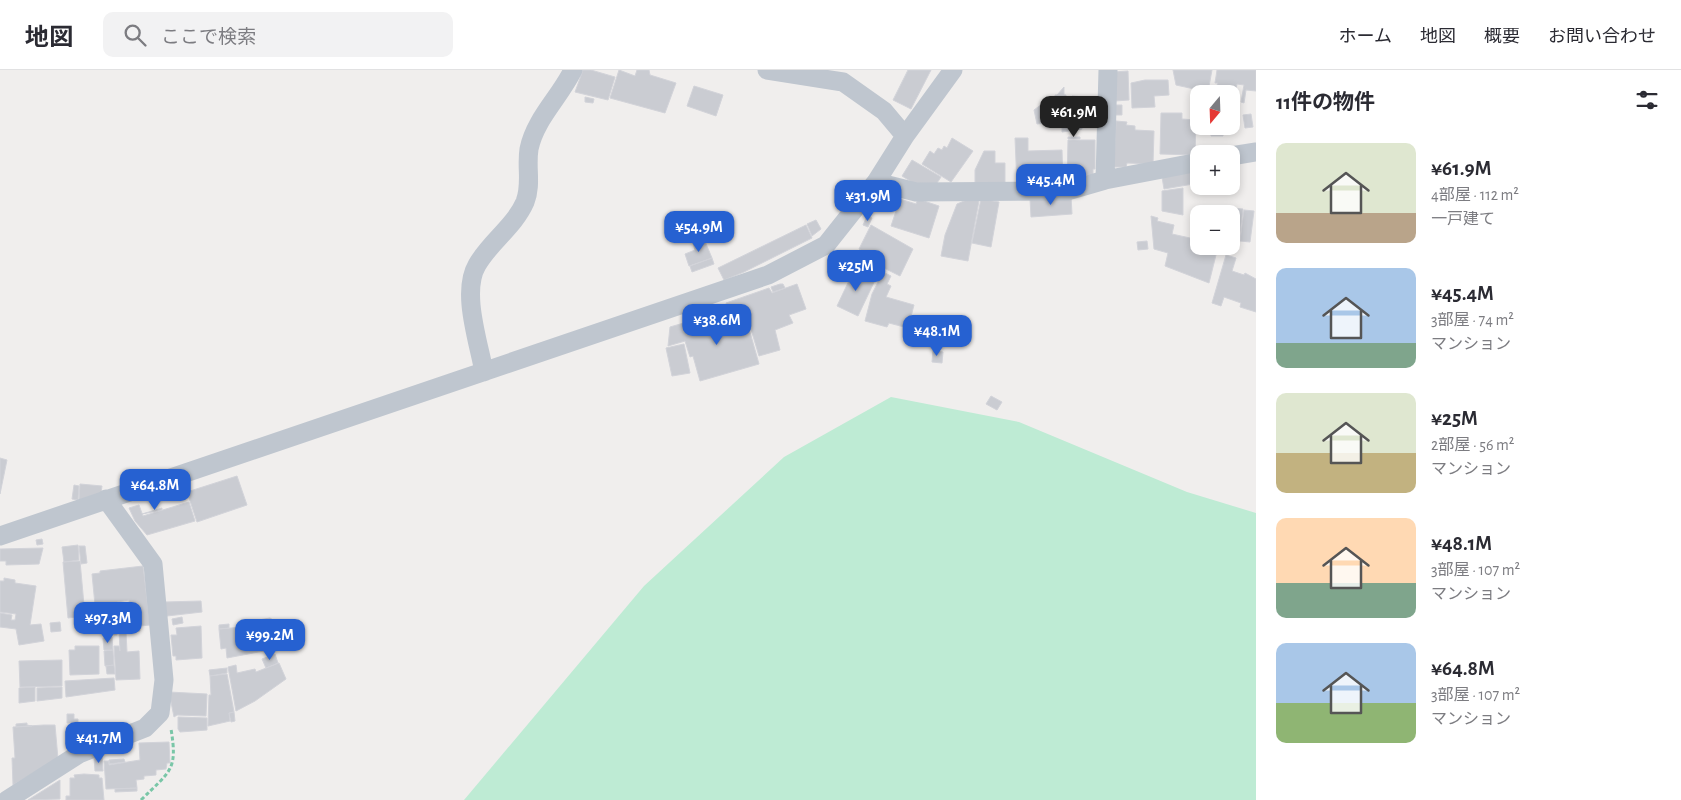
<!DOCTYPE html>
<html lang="ja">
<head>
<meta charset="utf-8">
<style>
  :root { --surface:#fff; --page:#f2f2f3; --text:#2b2b33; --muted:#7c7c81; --line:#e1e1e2; --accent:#2661d1 }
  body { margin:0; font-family:"Alegreya Sans","Noto Sans JP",sans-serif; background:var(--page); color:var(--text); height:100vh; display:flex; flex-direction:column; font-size:19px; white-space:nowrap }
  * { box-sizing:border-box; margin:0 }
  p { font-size:16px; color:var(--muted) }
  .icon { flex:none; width:28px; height:28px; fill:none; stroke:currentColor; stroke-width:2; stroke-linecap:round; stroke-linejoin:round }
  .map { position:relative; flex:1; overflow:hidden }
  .side { display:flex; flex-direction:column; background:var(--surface); width:425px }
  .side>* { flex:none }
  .needle { width:32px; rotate:199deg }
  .fabs { position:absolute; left:1190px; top:15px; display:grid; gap:10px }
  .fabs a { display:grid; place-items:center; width:50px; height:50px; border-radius:10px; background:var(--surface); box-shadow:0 2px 8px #0003; font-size:25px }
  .price { position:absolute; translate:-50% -42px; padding:0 11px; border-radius:10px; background:var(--accent); color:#fff; font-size:16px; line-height:32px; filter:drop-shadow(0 1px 2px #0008) }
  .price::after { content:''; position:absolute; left:50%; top:30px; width:15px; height:11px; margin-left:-8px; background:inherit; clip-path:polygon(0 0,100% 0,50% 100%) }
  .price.on { background:#222; color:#fff }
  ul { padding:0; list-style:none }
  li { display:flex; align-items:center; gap:15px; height:125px; padding:0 20px }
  li span { display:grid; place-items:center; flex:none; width:140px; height:100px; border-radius:10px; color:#555 }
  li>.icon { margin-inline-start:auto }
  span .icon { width:60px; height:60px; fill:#fffc; stroke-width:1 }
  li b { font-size:21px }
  h2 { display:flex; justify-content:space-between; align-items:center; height:60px; padding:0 20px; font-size:21px }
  header { display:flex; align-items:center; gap:30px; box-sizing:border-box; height:70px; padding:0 25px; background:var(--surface); border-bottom:1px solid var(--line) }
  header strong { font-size:24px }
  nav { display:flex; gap:28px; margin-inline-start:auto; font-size:18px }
  .search { width:350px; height:45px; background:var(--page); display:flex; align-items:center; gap:12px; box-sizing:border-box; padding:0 18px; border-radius:10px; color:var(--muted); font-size:19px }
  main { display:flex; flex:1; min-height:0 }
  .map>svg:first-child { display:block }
  .green { fill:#beebd4 }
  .building { fill:#caccd2; stroke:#d2d3d9; fill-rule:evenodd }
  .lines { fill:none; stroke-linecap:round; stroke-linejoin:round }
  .path { stroke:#79c6a7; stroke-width:3; stroke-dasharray:4 2.5; stroke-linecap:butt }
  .minor { stroke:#bfc6cf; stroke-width:19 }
</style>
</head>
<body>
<header>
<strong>地図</strong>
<div class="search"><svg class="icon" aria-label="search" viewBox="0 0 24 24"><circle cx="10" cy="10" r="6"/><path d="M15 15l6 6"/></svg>ここで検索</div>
<nav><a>ホーム</a><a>地図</a><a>概要</a><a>お問い合わせ</a></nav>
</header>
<main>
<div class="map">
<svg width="1256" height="730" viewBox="0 0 1256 730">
  <rect width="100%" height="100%" fill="#f0eeed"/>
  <path class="green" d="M 891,327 L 1019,352 L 1187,422 L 1256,443 L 1256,730 L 464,730 L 644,516 L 784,387 Z"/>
  <path class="building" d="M 583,0 L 591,0 L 615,7 L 608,30 L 575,22 Z
    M 619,0 L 635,6 L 637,0 L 649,0 L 650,5 L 676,13 L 665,43 L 610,28 Z
    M 908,0 L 931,0 L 911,39 L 893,30 Z
    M 1173,0 L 1212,0 L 1208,22 L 1176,15 Z
    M 1217,0 L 1256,0 L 1256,21 L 1246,20 L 1244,33 L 1241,32 L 1244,15 L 1237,14 L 1236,19 L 1217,15 L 1218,13 L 1215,13 Z
    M 1128,1 L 1129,30 L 1115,31 L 1114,2 Z
    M 1145,10 L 1168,10 L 1169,25 L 1154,26 L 1155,37 L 1132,38 L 1131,13 Z
    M 694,16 L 723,25 L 716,46 L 687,36 Z
    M 1064,17 L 1064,25 L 1057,25 Z
    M 1055,25 L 1066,25 L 1065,40 L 1055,39 Z
    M 1072,26 L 1098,28 L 1097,55 L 1082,55 L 1082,59 L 1062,62 L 1062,55 L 1056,54 L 1057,40 L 1066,40 L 1066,37 L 1072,38 Z
    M 585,27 L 594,29 L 593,33 L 585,32 Z
    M 1050,28 L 1055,52 L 1037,54 L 1034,40 Z
    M 1113,35 L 1122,35 L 1122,45 L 1113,45 Z
    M 1161,43 L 1182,43 L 1182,49 L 1196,50 L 1195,85 L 1160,84 Z
    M 1251,44 L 1253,57 L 1245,58 L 1243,45 Z
    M 1116,51 L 1127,52 L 1126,55 L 1135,56 L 1135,60 L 1154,61 L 1153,94 L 1127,93 L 1126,97 L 1114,97 Z
    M 1211,56 L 1223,56 L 1223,66 L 1211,66 Z
    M 1068,67 L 1080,67 L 1080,69 L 1068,69 Z
    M 952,68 L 973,81 L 951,112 L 922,94 L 930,81 L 934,84 L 938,78 L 942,80 L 944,76 L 947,78 Z
    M 1015,68 L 1028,68 L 1028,81 L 1062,80 L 1063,113 L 1017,115 Z
    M 1068,70 L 1095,70 L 1095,99 L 1093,99 L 1093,105 L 1081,105 L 1081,109 L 1067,113 Z
    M 984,81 L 995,81 L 995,93 L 1005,93 L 1005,115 L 975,115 L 975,100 Z
    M 912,90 L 941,107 L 935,116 L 915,114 L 902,106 Z
    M 1199,101 L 1199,113 L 1164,119 L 1162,107 Z
    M 1183,118 L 1183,145 L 1162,141 L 1162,121 Z
    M 1071,126 L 1072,144 L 1031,147 L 1030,129 Z
    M 900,129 L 916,134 L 918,129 L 939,136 L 929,168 L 891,156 Z
    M 969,129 L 979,131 L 968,191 L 941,186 L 945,165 L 957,134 Z
    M 981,129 L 999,132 L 991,177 L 972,173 Z
    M 1231,138 L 1243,139 L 1239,171 L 1231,170 Z
    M 1244,140 L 1254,141 L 1250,172 L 1240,171 Z
    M 867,146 L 872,148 L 868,157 L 863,155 Z
    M 1151,146 L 1158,148 L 1157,151 L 1174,155 L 1172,164 L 1199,170 L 1199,176 L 1218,177 L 1209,213 L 1165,196 L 1168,183 L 1154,179 Z
    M 816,150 L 821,159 L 812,166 L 807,154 Z
    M 806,155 L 812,168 L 744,202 L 724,210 L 718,198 Z
    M 871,155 L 913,179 L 900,206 L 862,187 L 864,182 L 859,179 Z
    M 704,169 L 712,188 L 689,196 L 685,184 L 695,180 L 693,173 Z
    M 1147,171 L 1148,179 L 1138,180 L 1137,172 Z
    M 1226,185 L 1236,188 L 1232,201 L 1244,205 L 1245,203 L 1256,209 L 1256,242 L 1240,237 L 1241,233 L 1224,227 L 1221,236 L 1212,233 Z
    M 712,188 L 714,194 L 692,202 L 690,196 Z
    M 864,188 L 876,194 L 873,200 L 861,194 Z
    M 855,198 L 876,208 L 858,246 L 837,236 Z
    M 883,202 L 891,206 L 887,214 L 891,216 L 886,227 L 914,235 L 908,258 L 889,253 L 887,257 L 865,251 L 872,224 Z
    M 780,214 L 783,214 L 785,218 L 773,222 L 771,217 Z
    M 797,214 L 806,239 L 789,245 L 793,253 L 775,260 L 780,280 L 759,286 L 747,246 L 732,251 L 726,233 L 769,218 L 772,223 Z
    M 729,246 L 731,252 L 746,248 L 759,294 L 700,311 L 693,286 L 690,287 L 685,271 L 668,276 L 670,257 L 687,252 L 689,257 Z
    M 684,274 L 690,303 L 672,306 L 666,278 Z
    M 933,280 L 943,282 L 942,293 L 932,292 Z
    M 991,326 L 1002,332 L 997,340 L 986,334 Z
    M 0,388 L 7,390 L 0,424 Z
    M 237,406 L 247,435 L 197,452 L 187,422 Z
    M 80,414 L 102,416 L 101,423 L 79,430 Z
    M 74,415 L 79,416 L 78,430 L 72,429 Z
    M 189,432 L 195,451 L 147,465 L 135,451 L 129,438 L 139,435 L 143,446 Z
    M 162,438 L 162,440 L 142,444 Z
    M 42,469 L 43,474 L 37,475 L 36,470 Z
    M 78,475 L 79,490 L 64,492 L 62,477 Z
    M 79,476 L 85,476 L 87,493 L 81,494 Z
    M 43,478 L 39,494 L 6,495 L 6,491 L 0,491 L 0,479 Z
    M 80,491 L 85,546 L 68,548 L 63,492 Z
    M 143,496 L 150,555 L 140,556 L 140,561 L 126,562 L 127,582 L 139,581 L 140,609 L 116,610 L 114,576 L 119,576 L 120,581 L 119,559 L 116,559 L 117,565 L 114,565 L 113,559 L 87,562 L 86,546 L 96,545 L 92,504 L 100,503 L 100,501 ZM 129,530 L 130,539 L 118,543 L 117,532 Z
    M 4,508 L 15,510 L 15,513 L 36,516 L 30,555 L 41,554 L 44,571 L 19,575 L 16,559 L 0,557 L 0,543 L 12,545 L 11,550 L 15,550 L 16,544 L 0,542 L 0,511 L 4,511 Z
    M 201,531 L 202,542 L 167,546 L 165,532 Z
    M 182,547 L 183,553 L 173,555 L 172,549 Z
    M 270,548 L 273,550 L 275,563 L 271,564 L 272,576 L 269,576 L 269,580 L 227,588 L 226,578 L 221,579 L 219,559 L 255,556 L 255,552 L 260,552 L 259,550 Z
    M 60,552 L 61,561 L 51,562 L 50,553 Z
    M 229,554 L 229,558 L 219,559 L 219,555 Z
    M 201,556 L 202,588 L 176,590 L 176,586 L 173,586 L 171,565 L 177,565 L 176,558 Z
    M 112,567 L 113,580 L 104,580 L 103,568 Z
    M 75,576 L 99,576 L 99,604 L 70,605 L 69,580 L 75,580 Z
    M 113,580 L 114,595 L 105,596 L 104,581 Z
    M 275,584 L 278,593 L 266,598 L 262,589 Z
    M 62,590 L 62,616 L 20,617 L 19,591 Z
    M 279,593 L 286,609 L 255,631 L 236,641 L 228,597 L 236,595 L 237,603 L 255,599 L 256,602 Z
    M 114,595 L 115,604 L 107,604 L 106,596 Z
    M 227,598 L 227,603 L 210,606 L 209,600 Z
    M 227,604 L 234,642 L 229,643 L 230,651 L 208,656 L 209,625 L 211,625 L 210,606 Z
    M 114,608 L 115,620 L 66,627 L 65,611 Z
    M 35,617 L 35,631 L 19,633 L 19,618 Z
    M 62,617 L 62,628 L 37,631 L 37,618 Z
    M 169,622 L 207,624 L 206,646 L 177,645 L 174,647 Z
    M 234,642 L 235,651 L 231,652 L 229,643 Z
    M 67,644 L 74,644 L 74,649 L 78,649 L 78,653 L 67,653 Z
    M 178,647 L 207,648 L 207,660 L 180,662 L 178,659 Z
    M 27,653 L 27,655 L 32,656 L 16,657 L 16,654 Z
    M 44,655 L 55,655 L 58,689 L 13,715 L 12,688 L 15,688 L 13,657 Z
    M 169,672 L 170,693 L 167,693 L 166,699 L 156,700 L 156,705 L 144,706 L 144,709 L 136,710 L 137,718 L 106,719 L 104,691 L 109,691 L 109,695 L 140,690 L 139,673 Z
    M 102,686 L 103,701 L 95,701 L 94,687 Z
    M 124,689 L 125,692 L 109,694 L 109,690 Z
    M 84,704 L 99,705 L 99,708 L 102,708 L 104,730 L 66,730 L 66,726 L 70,726 L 70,708 L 75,708 L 74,705 Z
    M 60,710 L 60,729 L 28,730 Z
    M 137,718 L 137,721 L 115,722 L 115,719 Z"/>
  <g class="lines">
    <path class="path" d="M 141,730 C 170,701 178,701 171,659"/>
    <path class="minor" d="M 767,0 L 843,12 L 884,41 L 905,66
      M 1231,86 L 1256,82
      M 1105,110 L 1108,0
      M 876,112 L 916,122 L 1067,121 L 1105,110 L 1199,92
      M 484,302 C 479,273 461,222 477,195 C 490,172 514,157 525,132 C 532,114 526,98 529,79 C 535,49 560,27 573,0
      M 0,466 L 768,205 L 826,175 L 876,112 L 905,66 L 953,0
      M 7,730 L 79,684 L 145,658 L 160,643 L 164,610 L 153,494 L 106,429"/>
  </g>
</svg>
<div class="fabs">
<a><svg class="needle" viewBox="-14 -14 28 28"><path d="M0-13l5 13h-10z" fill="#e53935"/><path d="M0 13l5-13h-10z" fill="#7c7c81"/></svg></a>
<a>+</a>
<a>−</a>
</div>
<b class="price on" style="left:1074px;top:68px">¥61.9M</b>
<b class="price" style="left:1051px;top:136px">¥45.4M</b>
<b class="price" style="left:868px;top:152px">¥31.9M</b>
<b class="price" style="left:699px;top:183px">¥54.9M</b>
<b class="price" style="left:856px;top:222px">¥25M</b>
<b class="price" style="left:717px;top:276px">¥38.6M</b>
<b class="price" style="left:937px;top:287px">¥48.1M</b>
<b class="price" style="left:155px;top:441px">¥64.8M</b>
<b class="price" style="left:108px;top:574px">¥97.3M</b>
<b class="price" style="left:270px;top:591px">¥99.2M</b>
<b class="price" style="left:99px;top:694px">¥41.7M</b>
</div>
<section class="side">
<h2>11件の物件<svg class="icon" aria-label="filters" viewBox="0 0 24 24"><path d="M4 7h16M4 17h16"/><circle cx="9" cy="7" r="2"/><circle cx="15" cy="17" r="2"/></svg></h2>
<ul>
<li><span style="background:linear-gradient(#dfe7d0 70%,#b9a48a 0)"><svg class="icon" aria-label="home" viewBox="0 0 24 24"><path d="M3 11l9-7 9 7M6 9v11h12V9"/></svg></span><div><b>¥61.9M</b><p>4部屋 · 112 m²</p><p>一戸建て</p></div></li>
<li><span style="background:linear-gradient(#a9c7e8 75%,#7fa58c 0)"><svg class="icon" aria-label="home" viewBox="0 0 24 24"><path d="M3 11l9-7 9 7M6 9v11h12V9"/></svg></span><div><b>¥45.4M</b><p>3部屋 · 74 m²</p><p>マンション</p></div></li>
<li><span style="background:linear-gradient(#dfe7d0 60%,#c2b280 0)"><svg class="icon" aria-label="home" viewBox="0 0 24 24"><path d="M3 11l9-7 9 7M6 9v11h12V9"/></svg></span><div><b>¥25M</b><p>2部屋 · 56 m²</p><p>マンション</p></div></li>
<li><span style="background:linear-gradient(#ffd9b3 65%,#7fa58c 0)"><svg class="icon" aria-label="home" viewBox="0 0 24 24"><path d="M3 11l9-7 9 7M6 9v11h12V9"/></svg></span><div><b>¥48.1M</b><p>3部屋 · 107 m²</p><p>マンション</p></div></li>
<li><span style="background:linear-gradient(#a9c7e8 60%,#8fb573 0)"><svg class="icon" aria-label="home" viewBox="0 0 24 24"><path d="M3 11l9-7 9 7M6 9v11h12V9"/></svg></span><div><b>¥64.8M</b><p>3部屋 · 107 m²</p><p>マンション</p></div></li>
</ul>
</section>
</main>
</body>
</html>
